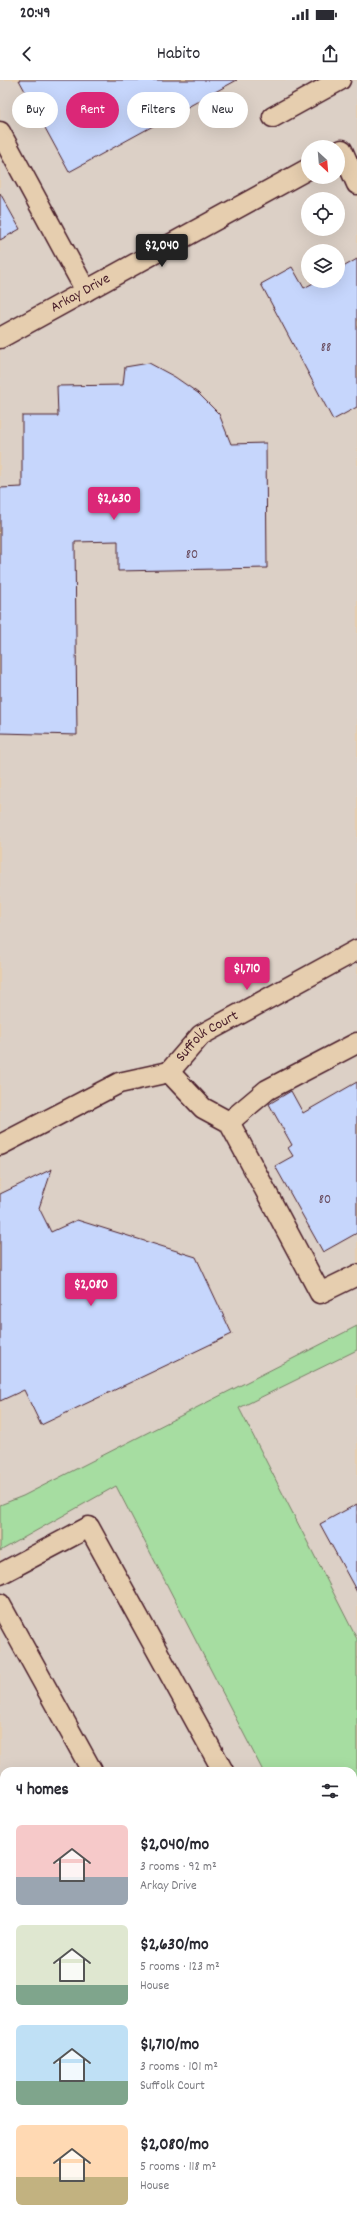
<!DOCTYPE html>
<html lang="en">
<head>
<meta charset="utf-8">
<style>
  :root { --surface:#fff; --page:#f7f7f7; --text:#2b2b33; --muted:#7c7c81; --accent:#db2777 }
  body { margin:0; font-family:Dekko,sans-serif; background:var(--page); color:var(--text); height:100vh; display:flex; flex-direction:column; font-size:15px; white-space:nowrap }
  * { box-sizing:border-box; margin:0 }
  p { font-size:13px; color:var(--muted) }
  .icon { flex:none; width:22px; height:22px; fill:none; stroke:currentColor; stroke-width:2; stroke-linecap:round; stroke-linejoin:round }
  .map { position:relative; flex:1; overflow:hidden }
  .details { position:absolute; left:0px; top:1687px; width:357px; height:456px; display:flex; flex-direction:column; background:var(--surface); border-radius:12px 12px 0 0; box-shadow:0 4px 16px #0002 }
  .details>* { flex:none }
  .banner { position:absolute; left:12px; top:12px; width:333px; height:36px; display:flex; gap:8px }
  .needle { width:26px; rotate:154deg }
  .fabs { position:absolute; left:301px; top:60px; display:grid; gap:8px }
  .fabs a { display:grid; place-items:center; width:44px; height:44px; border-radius:50%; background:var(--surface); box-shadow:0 4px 16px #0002; font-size:20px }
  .price { position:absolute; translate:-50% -34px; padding:0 9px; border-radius:4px; background:var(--accent); color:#fff; font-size:13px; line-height:26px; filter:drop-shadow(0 1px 2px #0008) }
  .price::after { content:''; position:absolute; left:50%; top:24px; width:12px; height:9px; margin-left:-6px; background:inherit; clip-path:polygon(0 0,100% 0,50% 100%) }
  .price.selected { background:#222; color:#fff }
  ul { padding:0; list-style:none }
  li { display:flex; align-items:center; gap:12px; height:100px; padding:0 16px }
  li span { display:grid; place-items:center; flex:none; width:112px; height:80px; border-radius:6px; color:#555 }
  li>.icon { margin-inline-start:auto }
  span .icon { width:48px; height:48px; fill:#fffc; stroke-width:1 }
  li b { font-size:17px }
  h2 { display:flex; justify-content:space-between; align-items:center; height:48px; padding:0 16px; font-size:17px }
  .pill { padding:0 14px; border-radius:18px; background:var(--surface); box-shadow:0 4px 16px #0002; font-size:14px; line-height:36px }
  .pill.selected { background:var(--accent); color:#fff }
  .status { display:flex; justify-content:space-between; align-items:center; height:28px; padding:0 20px; background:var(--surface); direction:ltr }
  .status svg { height:11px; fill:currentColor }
  header { display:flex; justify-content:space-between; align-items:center; height:52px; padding:0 16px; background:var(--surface); font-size:18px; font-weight:600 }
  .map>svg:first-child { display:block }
  .built { fill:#dcd0c6; fill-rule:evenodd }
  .green { fill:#a6dda1; stroke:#787e66 }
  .building { fill:#c6d6fc; stroke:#4a1f2b }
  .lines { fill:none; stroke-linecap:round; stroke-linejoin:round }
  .minor-casing { stroke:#4a1f2b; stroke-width:23 }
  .minor { stroke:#e6ceaf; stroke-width:20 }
  .labels { text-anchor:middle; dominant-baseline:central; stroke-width:3; stroke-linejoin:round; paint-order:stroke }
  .number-label { font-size:13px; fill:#694d5f }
  .street-label { font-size:15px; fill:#4a1f2b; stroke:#e6ceaf }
</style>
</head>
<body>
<div class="status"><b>20:49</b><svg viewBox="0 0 49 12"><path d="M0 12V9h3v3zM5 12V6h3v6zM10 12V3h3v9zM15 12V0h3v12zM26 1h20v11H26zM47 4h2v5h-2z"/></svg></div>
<header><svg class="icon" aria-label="back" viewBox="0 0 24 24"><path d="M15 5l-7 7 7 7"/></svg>Habito<svg class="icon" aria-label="share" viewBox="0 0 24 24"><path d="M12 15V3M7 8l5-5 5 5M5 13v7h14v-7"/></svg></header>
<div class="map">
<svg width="357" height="2143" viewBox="0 0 357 2143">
  <rect width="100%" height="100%" fill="#e6ceaf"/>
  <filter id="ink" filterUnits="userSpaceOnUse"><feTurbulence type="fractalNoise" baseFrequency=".025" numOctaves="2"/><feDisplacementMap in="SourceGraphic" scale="8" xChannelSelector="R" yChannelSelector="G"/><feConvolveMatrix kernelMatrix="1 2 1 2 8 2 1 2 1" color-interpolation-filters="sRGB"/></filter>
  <g filter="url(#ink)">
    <path class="built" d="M 0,0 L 357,0 L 357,2143 L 0,2143 ZM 308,67 L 338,67 L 338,97 L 308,97 ZM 308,119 L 338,119 L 338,149 L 308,149 ZM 308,171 L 338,171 L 338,201 L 308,201 ZM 4,1691 L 353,1691 L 353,2139 L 4,2139 Z"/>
    <path class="green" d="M 357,1246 L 357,1270 L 239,1328 L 357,1559 L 357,1865 L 355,1868 L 353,1865 L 353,1691 L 263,1691 L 116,1406 L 0,1471 L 0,1425 L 23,1416 Z"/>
    <path class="building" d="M 19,0 L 237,0 L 69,92 Z
      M 0,113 L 20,149 L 0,160 Z
      M 357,179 L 357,327 L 333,340 L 261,204 L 292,187 L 304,208 L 317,201 L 338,201 L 338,190 Z
      M 149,283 L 175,297 L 198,313 L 219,334 L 231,364 L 266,363 L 267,488 L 118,491 L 118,461 L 75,462 L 77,655 L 0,653 L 0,408 L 22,407 L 22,336 L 58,336 L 57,306 L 123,305 L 125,287 Z
      M 357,1002 L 357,1153 L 323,1172 L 275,1086 L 293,1076 L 288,1068 L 292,1065 L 269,1024 L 291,1011 L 303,1033 Z
      M 52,1089 L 39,1128 L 51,1152 L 77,1140 L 196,1177 L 232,1254 L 41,1345 L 24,1310 L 0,1321 L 0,1114 Z
      M 357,1424 L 357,1512 L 320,1444 Z"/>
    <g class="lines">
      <defs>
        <g id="minor">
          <path d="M 273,37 L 340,0"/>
          <path d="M 0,52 L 86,211"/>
          <path d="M 342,70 L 357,104"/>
          <path id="s1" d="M 0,258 L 308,89"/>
          <path d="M 169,992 L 203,1028 L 229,1042 L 320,1213 L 357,1195"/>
          <path id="s2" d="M 169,992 L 201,955 L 357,870"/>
          <path d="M 229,1042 L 267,1010 L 357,963"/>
          <path d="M 0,1065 L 119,1003 L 169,992"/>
          <path d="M 0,1494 L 89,1447 L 223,1691"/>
          <path d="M 0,1524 L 92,1691"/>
          <path d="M 353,1917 L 357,1923"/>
          <path d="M 353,2000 L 357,1994"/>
          <path d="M 0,2112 L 4,2119"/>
          <path d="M 14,2139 L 16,2143"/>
          <path d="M 267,2139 L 269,2143"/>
          <path d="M 219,2143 L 225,2139"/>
        </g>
      </defs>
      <use href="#minor" class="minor-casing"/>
      <use href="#minor" class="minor"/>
    </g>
  </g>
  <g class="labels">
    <g class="number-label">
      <text x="326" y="268">88</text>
      <text x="192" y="475">80</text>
      <text x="325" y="1120">80</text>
    </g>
    <g class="street-label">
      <text stroke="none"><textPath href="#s1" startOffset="92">Arkay Drive</textPath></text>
      <text stroke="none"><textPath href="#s2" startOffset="53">Suffolk Court</textPath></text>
    </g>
  </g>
</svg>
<div class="fabs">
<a><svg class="needle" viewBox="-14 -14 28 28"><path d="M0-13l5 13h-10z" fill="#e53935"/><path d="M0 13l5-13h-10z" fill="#7c7c81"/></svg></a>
<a><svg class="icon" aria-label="locate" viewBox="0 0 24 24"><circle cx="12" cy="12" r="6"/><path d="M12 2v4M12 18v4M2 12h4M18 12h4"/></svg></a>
<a><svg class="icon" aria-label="layers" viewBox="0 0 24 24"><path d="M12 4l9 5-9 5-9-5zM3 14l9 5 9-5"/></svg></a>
</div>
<b class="price selected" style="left:162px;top:188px">$2,040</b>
<b class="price" style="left:114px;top:441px">$2,630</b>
<b class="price" style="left:247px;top:911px">$1,710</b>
<b class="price" style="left:91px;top:1227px">$2,080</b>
<div class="banner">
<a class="pill">Buy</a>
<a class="pill selected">Rent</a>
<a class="pill">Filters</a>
<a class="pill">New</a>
</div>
<section class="details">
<h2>4 homes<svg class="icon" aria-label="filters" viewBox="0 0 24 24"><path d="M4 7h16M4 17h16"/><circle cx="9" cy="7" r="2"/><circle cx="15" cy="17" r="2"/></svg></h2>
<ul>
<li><span style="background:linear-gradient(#f6c9c9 65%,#9aa5b1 0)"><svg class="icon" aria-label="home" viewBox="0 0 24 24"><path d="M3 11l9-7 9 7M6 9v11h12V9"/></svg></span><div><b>$2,040/mo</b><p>3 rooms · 92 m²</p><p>Arkay Drive</p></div></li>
<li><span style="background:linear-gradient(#dfe7d0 75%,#7fa58c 0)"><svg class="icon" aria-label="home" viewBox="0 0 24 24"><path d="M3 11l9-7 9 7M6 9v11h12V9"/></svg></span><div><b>$2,630/mo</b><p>5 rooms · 123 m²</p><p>House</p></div></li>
<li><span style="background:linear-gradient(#bfe0f5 70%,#7fa58c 0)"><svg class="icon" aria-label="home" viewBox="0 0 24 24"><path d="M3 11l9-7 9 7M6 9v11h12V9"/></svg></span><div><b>$1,710/mo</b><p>3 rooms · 101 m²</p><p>Suffolk Court</p></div></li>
<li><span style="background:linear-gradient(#ffd9b3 65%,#c2b280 0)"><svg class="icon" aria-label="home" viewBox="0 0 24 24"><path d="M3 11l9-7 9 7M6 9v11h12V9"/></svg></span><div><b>$2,080/mo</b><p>5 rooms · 118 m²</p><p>House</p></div></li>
</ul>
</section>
</div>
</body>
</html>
